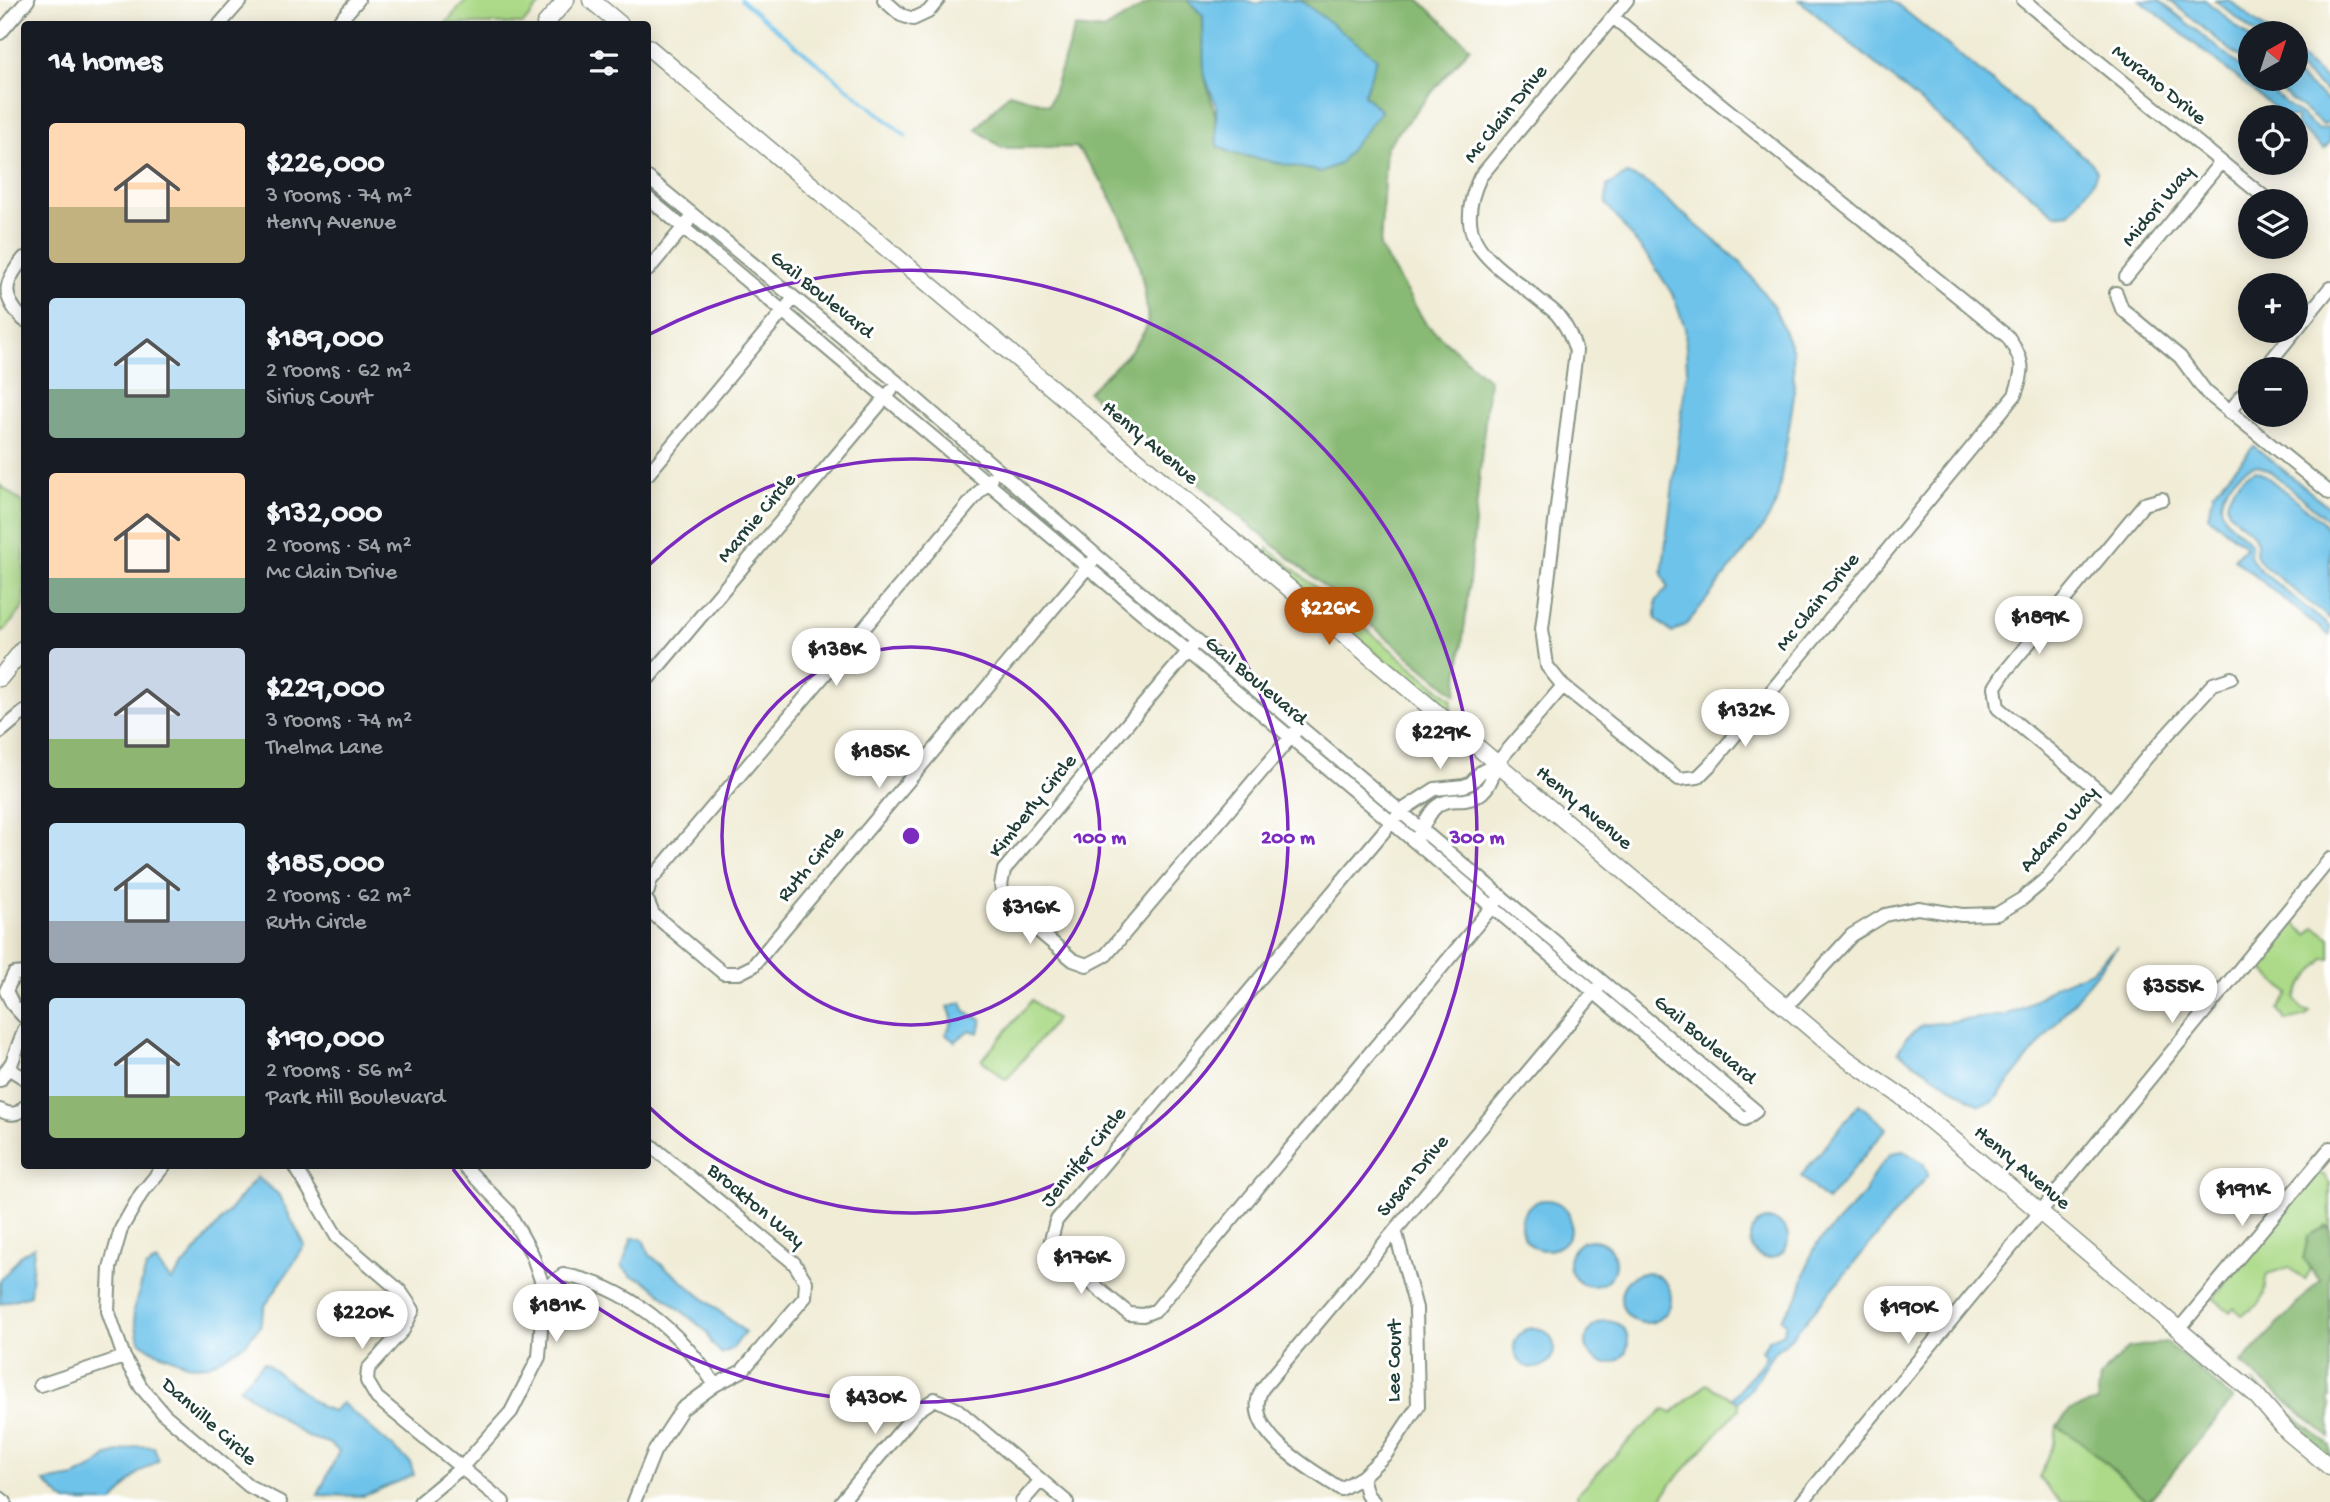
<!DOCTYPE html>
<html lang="en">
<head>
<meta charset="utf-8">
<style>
  :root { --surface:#171b24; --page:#20242c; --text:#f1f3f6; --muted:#9ea1a6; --accent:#b45309 }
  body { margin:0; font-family:"Gochi Hand",sans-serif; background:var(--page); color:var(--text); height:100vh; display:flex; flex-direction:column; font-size:26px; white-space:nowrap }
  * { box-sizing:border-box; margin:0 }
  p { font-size:23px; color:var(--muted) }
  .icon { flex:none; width:38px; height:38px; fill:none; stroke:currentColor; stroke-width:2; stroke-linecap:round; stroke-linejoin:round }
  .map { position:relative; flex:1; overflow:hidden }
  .side { position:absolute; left:21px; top:21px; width:630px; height:1148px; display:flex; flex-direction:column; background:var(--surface); border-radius:7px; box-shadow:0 4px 18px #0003 }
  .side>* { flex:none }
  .needle { width:46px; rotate:39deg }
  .controls { position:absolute; left:2238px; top:21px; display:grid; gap:14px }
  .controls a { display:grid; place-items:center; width:70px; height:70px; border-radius:50%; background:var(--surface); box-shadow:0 4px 18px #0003; font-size:35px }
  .price { position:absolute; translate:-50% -60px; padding:0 16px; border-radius:24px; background:#fff; color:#222; font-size:23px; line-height:46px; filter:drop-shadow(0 2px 4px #0008) }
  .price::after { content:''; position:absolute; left:50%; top:42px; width:21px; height:16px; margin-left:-10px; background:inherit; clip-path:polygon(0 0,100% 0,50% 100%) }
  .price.selected { background:var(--accent); color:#fff }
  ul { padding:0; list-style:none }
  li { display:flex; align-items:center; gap:21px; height:175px; padding:0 28px }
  li span { display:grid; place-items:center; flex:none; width:196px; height:140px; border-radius:7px; color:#555 }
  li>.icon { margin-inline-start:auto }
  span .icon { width:84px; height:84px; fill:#fffc; stroke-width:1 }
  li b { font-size:30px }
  h2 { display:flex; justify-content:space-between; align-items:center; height:84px; padding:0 28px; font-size:30px }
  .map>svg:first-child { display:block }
  .green { fill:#acda88; stroke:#668c5e; stroke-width:2 }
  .forest { fill:#89ba74; stroke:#547c54; stroke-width:2 }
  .water { fill:#6ec3ea; stroke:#46808f; stroke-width:2 }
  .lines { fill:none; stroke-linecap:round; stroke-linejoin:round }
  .stream { stroke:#6ec3ea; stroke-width:3.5 }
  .minor-casing { stroke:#889485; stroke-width:16 }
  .tertiary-casing { stroke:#889485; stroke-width:19 }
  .minor { stroke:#fff; stroke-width:12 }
  .tertiary { stroke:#fff; stroke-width:16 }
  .ring { fill:none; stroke:#7b2cbf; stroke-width:3.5 }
  .labels { text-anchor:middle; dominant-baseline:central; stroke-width:6; stroke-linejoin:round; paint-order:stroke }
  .street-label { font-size:21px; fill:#1f3d34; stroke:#fff }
  .centre { fill:#7b2cbf; stroke:#fff; stroke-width:3.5 }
  .ring-label { font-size:21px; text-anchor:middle; font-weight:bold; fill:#7b2cbf; stroke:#fff; stroke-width:6; stroke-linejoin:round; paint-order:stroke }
</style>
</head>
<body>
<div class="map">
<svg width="2330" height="1502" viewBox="0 0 2330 1502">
  <rect width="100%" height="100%" fill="#fff"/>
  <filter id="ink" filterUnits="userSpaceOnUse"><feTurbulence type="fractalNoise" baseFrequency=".0143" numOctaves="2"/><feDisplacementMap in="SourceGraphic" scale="14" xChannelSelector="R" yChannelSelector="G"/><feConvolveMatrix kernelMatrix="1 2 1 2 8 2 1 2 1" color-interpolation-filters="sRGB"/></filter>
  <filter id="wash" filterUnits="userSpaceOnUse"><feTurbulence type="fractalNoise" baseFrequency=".00686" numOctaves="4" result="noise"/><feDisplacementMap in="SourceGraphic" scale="28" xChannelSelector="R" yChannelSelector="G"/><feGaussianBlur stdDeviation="1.57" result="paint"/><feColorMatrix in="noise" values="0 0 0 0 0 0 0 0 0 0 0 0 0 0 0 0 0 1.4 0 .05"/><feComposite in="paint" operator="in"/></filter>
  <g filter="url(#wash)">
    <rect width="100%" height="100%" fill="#f0ecd6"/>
    <path class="green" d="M 466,0 L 543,0 L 543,1 L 523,24 L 445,24 Z
      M 0,485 L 24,504 L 24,607 L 3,632 L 0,629 Z
      M 1268,548 L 1452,700 L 1450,716 L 1265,560 Z
      M 2289,919 L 2308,935 L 2315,927 L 2330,938 L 2330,959 L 2324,959 L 2301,986 L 2295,998 L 2302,1009 L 2310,1012 L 2306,1016 L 2286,1021 L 2278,1009 L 2289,994 L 2255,963 Z
      M 1032,1000 L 1056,1020 L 1006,1080 L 982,1060 Z
      M 2315,1173 L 2324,1175 L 2330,1183 L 2330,1229 L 2326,1226 L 2303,1259 L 2311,1269 L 2305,1280 L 2289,1267 L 2267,1274 C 2264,1283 2266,1298 2258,1305 C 2255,1308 2246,1312 2242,1315 L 2234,1308 L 2230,1312 L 2213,1298 Z
      M 1706,1384 L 1738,1402 L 1739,1409 L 1672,1483 L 1659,1502 L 1578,1502 L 1577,1494 L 1639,1431 L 1664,1410 L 1672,1413 Z
      M 2057,1426 L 2082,1442 L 2148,1502 L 2060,1502 L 2039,1478 L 2055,1441 Z"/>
    <path class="forest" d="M 1153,0 L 1188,0 L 1203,16 L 1204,74 L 1215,114 L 1217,146 L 1232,153 L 1319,171 L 1381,111 L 1364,95 L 1376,58 L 1300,0 L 1419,0 L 1470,47 L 1386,147 L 1380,248 L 1426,324 L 1489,380 L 1466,613 L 1456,695 L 1088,392 C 1107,373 1134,353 1146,328 C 1150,321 1146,310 1146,302 C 1139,245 1113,191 1076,147 L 1002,148 L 976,129 L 1009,93 L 1049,105 L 1075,27 L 1104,30 Z
      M 2327,1226 L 2330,1229 L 2330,1398 L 2328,1401 L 2330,1404 L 2330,1438 L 2241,1363 L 2320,1280 L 2303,1259 L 2308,1236 Z
      M 2166,1342 L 2233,1399 L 2148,1502 L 2082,1442 L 2057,1426 L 2070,1410 L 2097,1402 L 2100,1377 L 2128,1348 Z
      M 2253,1382 L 2330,1446 L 2330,1458 L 2293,1427 Z"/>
    <path class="water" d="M 1188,0 L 1245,0 L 1257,4 L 1266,0 L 1300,0 L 1377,58 L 1364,95 L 1381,111 L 1339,164 L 1320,172 L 1232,153 L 1217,146 L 1216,105 L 1204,74 L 1203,16 Z
      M 1799,0 L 1892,0 L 2091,162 L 2097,171 L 2092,184 L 2070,213 L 2055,215 Z
      M 2140,0 L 2159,0 L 2250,74 L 2250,79 L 2256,79 L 2319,130 L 2330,127 L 2330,142 L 2324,149 L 2296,126 L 2296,117 L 2286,117 Z
      M 2169,0 L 2205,0 L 2250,38 L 2250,66 Z
      M 2215,0 L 2229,0 L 2270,33 L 2255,33 Z
      M 2296,55 L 2330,82 L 2330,95 L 2296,67 Z
      M 2296,75 L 2330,103 L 2330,121 L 2323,125 L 2266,79 L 2296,79 Z
      M 1627,174 L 1646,182 L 1742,264 L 1774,307 L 1793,351 L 1794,396 L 1777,502 L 1762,529 L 1687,624 L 1672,633 L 1656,619 L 1656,601 L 1668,587 L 1662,574 L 1687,370 L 1685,328 L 1673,295 L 1651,261 L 1606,204 L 1607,186 Z
      M 2254,446 L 2330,508 L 2330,522 L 2270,471 L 2257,465 C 2239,468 2213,494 2224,515 C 2229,526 2244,534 2251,544 L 2250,557 L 2260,570 L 2330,627 L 2330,636 L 2234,559 L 2246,546 L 2208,516 L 2214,492 Z
      M 2256,470 L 2267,477 L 2323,522 L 2330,535 L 2330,619 L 2264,566 L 2256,555 C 2256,551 2257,547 2257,543 C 2253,521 2211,518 2234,488 C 2241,479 2245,474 2256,470 Z
      M 2118,946 L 1993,1102 L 1979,1105 L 1898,1052 L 1906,1038 L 1922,1025 L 2005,1015 L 2025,1007 L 2055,986 L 2091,971 Z
      M 962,1002 L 966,1013 L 982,1019 L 979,1033 L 969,1030 L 955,1042 L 945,1034 C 953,1023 954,1019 948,1007 Z
      M 1859,1104 L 1887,1128 L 1827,1201 L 1801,1176 Z
      M 1904,1151 L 1924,1164 L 1928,1175 L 1792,1337 L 1773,1354 L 1751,1388 L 1738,1402 L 1732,1398 L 1762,1363 L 1765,1355 L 1761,1351 L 1769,1340 L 1783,1333 L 1786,1323 L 1781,1319 L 1799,1295 L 1809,1260 L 1817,1244 L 1865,1193 L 1870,1180 L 1891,1153 Z
      M 257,1177 L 278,1194 L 305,1246 L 265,1306 L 260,1326 L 246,1343 L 228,1354 L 209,1365 L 191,1366 L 152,1350 L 139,1341 L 133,1311 L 146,1268 L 156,1261 L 171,1281 Z
      M1521 1225a25 25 0 1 1 50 0a25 25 0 1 1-50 0Z
      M1750 1239a19 19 0 1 1 38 0a19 19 0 1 1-38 0Z
      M 632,1238 L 642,1238 L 650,1255 L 745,1332 L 733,1348 L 722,1354 L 712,1344 L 706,1331 L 644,1280 L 631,1276 L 622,1266 Z
      M1569 1263a23 23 0 1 1 46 0a23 23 0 1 1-46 0Z
      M 34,1247 L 30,1295 L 0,1304 L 0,1281 L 21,1255 Z
      M1621 1298a25 25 0 1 1 50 0a25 25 0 1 1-50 0Z
      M1586 1342a21 21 0 1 1 42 0a21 21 0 1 1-42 0Z
      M1514 1348a20 20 0 1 1 40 0a20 20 0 1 1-40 0Z
      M 264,1362 L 321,1407 L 333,1411 L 342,1403 L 410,1462 L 414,1475 L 364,1496 L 318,1495 L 339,1451 L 328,1443 L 308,1437 L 239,1388 Z
      M 138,1446 L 154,1447 L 159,1460 L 137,1474 L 113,1502 L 66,1502 L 44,1482 L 75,1477 L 94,1467 L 109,1455 Z"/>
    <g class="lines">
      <path class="stream" d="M 741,0 L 906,136"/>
    </g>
  </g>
  <g filter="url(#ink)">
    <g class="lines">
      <defs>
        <path id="minor" d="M 884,0 L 901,15 L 913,19 L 928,12 L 938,0
          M 2023,0 L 2269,201
          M 1613,17 L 2008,337 C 2024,363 2025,366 2015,395 L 1713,762 L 1698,777 L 1679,779 L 1563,686 L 1547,666 L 1542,629 L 1576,351 C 1572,338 1568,328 1559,317 C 1554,310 1545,305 1538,299 C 1493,262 1449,243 1480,177 L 1627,0
          M 220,24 L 241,0
          M 337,24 L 358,0
          M 0,33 L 28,0
          M 648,178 L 898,383 L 1097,556 L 1756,1111 L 1745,1119 L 648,198
          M 24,258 C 4,282 0,296 24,320
          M 648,270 L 688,222
          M 2126,277 L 2221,162
          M 2116,293 L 2122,309 L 2180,357 L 2206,392 L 2330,493
          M 2296,330 L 2330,288
          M 2264,369 L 2295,331
          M 2229,412 L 2250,386
          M 648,474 L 789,304
          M 1193,646 L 1004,870 L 1001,885 L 1005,903 L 1073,960 L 1087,965 L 1106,955 L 1295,732
          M 648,679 L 891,391
          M 0,732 L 24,712
          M 2111,801 L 1998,708 L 1995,687 L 2004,673 L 2144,504 L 2162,499
          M 1419,835 C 1424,825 1429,812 1437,806 C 1446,799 1455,801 1465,800 C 1485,797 1492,782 1496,764
          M 648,891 L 650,881 L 991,478
          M 648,902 L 653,914 L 723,973 L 739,973 L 753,966 L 1092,562
          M 1496,902 L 1156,1310 L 1143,1315 L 1129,1314 L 1057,1255 L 1051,1240 L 1056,1221 L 1401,811 L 1435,789 L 1464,786 L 1471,783 L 1481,772 L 1496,764 L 1563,686
          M 24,973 L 14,974 L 6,991 L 13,1005 L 24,1017
          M 1786,1007 L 1852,935 L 1885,915 L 1918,908 L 1962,915 L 1997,914 L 2022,899 L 2047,878 L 2147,757 L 2213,684 L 2231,678
          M 8,1068 L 24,1078
          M 0,1080 L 12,1062 L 24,1030
          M 0,1110 C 9,1115 18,1116 24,1107
          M 164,1166 L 141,1194 L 121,1229 L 110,1268 L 108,1311 L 124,1357 L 141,1387 L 164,1414 L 249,1486 L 280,1502
          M 295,1166 L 337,1237 L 400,1291 L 413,1310 L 403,1330 L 368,1369 L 367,1381 L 377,1398 L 503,1502
          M 1395,1230 L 1416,1308 L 1418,1406 L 1386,1454 L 1362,1477 L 1341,1489 C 1312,1470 1239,1431 1262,1389 L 1599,987
          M 544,1289 L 563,1275 C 626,1285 681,1332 715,1385
          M 2179,1329 L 2330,1148
          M 40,1385 L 124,1357
          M 1362,1477 L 1367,1495 L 1374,1502
          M 0,1498 L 5,1502
          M 420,1502 L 461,1468 L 511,1412 L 539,1357 L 544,1289 L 532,1254 L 508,1211 L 464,1166
          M 634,1502 L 654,1452 L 682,1409 L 715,1385 L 742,1371 L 805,1297 L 806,1282 L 794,1263 L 648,1143
          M 841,1502 L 917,1411 L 935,1399 L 958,1410 L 1067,1502
          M 1022,1502 L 1041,1480
          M 1802,1502 L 2330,859"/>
        <path id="tertiary" d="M 591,0 L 620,24
          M 545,24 L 566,0
          M 648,47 L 1847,1059 L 1901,1096 L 2040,1212 L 2255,1394 L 2288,1432 L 2330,1467
          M 0,678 L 24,648"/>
      </defs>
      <use href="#minor" class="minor-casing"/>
      <use href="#tertiary" class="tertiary-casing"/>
      <use href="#minor" class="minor"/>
      <use href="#tertiary" class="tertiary"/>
    </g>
  </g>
  <g class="ring">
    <circle cx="911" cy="836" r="189"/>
    <path d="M649 565A377 377 0 1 1 649 1107"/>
    <path d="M650 334A566 566 0 1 1 453 1169"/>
  </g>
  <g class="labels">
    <g class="street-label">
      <text transform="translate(2158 86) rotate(39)">Murano Drive</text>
      <text transform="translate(1507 115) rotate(-51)">Mc Clain Drive</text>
      <text transform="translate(2159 207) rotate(-50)">Midori Way</text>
      <text transform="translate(821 296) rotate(39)">Gail Boulevard</text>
      <text transform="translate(1149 444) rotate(40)">Henry Avenue</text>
      <text transform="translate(758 519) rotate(-50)">Marnie Circle</text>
      <text transform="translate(1819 603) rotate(-51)">Mc Clain Drive</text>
      <text transform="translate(1255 682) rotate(40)">Gail Boulevard</text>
      <text transform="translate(1034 807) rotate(-51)">Kimberly Circle</text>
      <text transform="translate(1583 809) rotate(40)">Henry Avenue</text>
      <text transform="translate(2060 830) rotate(-49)">Adamo Way</text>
      <text transform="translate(812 865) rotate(-50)">Ruth Circle</text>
      <text transform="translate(1704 1041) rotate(40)">Gail Boulevard</text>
      <text transform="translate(1085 1158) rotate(-51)">Jennifer Circle</text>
      <text transform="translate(2021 1169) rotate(40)">Henry Avenue</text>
      <text transform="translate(1414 1177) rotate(-50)">Susan Drive</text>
      <text transform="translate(755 1207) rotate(40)">Brockton Way</text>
      <text transform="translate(1396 1361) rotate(-89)">Lee Court</text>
      <text transform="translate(208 1423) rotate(42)">Danville Circle</text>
    </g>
  </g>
  <circle cx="911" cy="836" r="10" class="centre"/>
  <g class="ring-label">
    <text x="1100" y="843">100 m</text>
    <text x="1288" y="843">200 m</text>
    <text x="1477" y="843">300 m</text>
  </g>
</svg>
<div class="controls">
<a><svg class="needle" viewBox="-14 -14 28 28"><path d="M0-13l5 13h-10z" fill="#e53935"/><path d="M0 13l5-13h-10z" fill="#9ea1a6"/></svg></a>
<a><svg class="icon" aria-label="locate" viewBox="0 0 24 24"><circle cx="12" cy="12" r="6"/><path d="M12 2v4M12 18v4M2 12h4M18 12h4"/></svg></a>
<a><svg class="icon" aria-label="layers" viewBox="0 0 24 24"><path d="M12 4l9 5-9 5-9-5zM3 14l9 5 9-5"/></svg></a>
<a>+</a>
<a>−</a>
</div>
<b class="price selected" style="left:1329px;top:647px">$226K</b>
<b class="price" style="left:2039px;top:656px">$189K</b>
<b class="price" style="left:836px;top:688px">$138K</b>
<b class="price" style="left:1745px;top:749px">$132K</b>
<b class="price" style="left:1440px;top:771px">$229K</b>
<b class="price" style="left:879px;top:790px">$185K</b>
<b class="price" style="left:1030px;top:946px">$316K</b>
<b class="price" style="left:2172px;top:1025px">$355K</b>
<b class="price" style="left:2242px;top:1228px">$191K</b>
<b class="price" style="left:1081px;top:1296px">$176K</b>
<b class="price" style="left:556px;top:1344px">$181K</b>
<b class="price" style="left:1908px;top:1346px">$190K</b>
<b class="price" style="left:362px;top:1351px">$220K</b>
<b class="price" style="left:875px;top:1436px">$430K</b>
<section class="side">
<h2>14 homes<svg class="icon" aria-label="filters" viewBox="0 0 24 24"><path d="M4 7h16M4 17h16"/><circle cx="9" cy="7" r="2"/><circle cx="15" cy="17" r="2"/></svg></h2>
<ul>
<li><span style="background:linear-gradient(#ffd9b3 60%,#c2b280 0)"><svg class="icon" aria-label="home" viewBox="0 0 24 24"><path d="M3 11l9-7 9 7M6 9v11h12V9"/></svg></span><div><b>$226,000</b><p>3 rooms · 74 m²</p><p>Henry Avenue</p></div></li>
<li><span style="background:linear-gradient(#bfe0f5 65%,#7fa58c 0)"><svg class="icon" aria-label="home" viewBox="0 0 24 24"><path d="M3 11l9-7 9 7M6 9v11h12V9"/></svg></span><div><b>$189,000</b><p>2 rooms · 62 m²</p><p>Sirius Court</p></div></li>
<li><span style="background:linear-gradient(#ffd9b3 75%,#7fa58c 0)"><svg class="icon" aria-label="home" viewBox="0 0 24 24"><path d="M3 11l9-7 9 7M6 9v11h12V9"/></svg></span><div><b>$132,000</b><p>2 rooms · 54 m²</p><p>Mc Clain Drive</p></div></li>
<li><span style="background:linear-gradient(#c9d6e8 65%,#8fb573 0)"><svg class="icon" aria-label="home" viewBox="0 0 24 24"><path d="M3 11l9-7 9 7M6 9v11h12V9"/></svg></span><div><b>$229,000</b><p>3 rooms · 74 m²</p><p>Thelma Lane</p></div></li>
<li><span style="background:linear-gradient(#bfe0f5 70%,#9aa5b1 0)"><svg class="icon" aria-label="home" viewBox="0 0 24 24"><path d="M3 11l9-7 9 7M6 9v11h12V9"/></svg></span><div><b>$185,000</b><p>2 rooms · 62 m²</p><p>Ruth Circle</p></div></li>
<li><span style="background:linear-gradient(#bfe0f5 70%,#8fb573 0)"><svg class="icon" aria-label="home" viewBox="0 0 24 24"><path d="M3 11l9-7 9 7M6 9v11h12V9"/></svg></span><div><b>$190,000</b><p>2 rooms · 56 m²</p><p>Park Hill Boulevard</p></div></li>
</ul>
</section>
</div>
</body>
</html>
